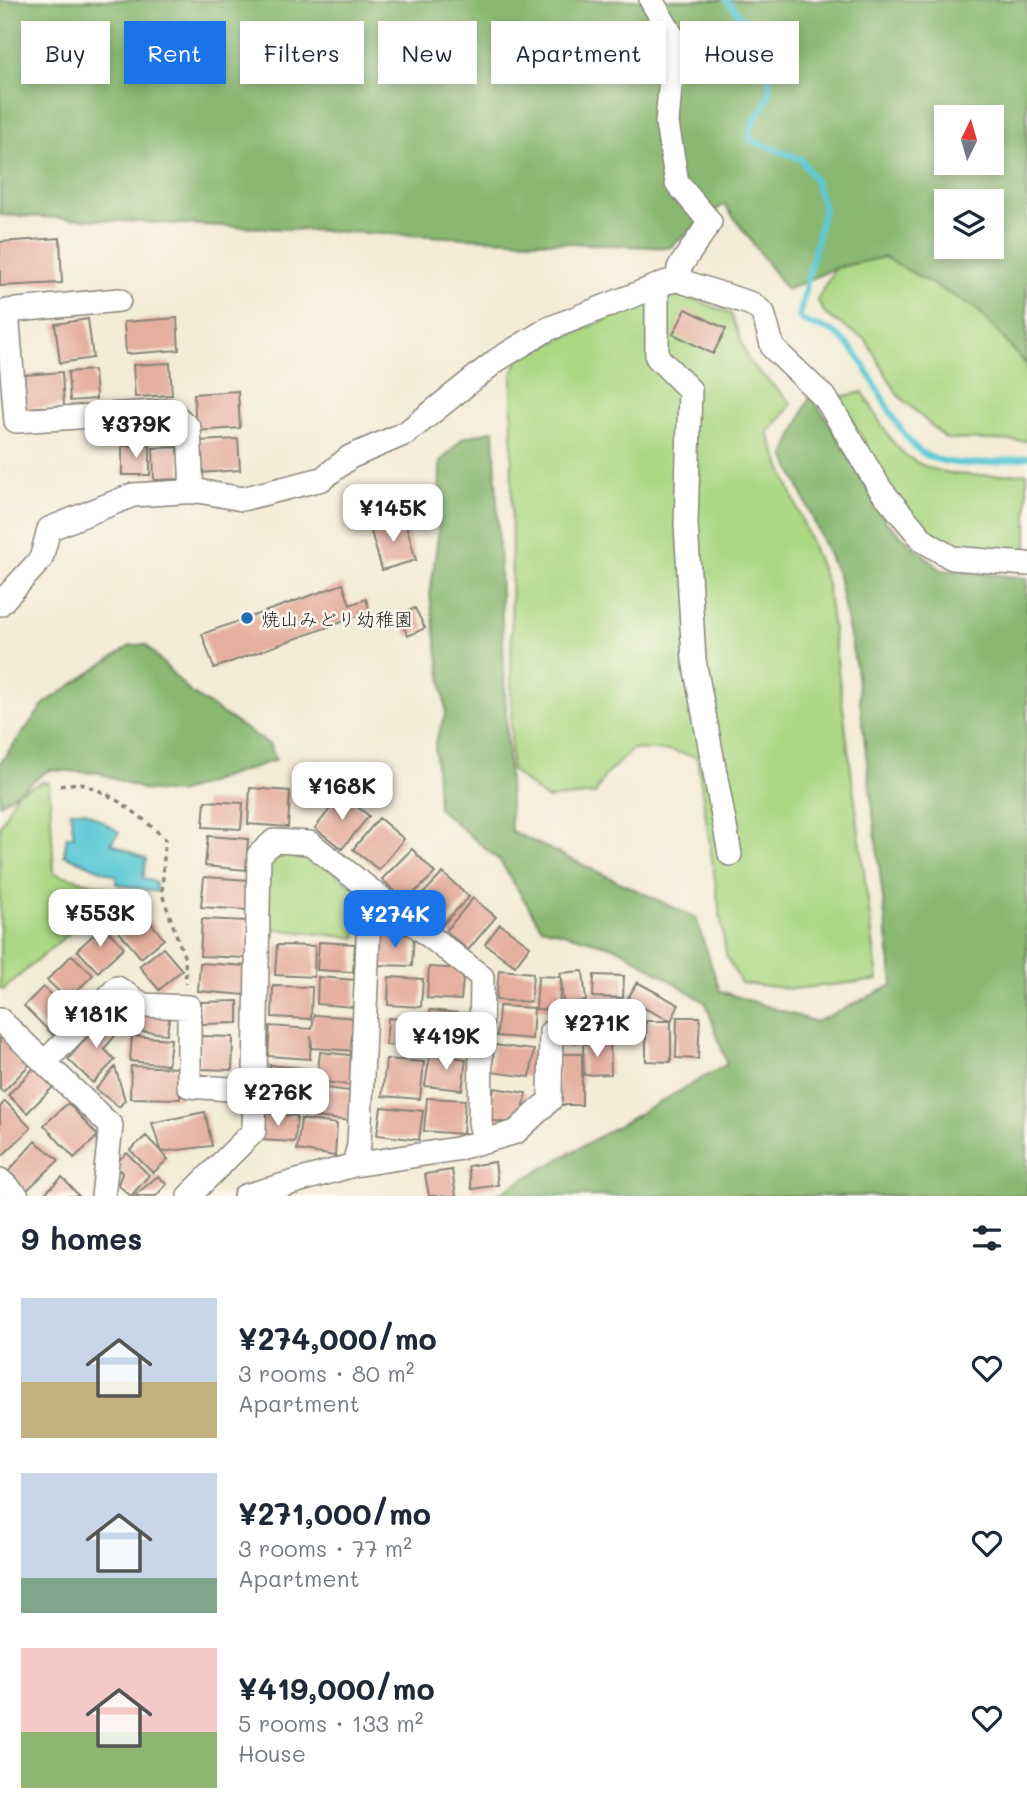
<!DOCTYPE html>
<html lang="en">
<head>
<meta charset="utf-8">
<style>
  :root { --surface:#fff; --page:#f6f6f7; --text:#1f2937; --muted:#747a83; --accent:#1a73e8 }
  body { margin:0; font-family:Mali,"Klee One",sans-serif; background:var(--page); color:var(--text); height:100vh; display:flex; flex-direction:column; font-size:26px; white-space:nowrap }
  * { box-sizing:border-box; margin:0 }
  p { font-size:23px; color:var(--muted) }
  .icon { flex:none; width:38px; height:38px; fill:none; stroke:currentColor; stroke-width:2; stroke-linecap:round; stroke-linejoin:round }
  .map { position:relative; height:1196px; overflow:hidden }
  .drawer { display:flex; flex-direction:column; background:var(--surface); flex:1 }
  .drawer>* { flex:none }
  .hud { position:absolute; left:21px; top:21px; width:985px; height:63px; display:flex; gap:14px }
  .needle { width:46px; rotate:5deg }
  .tools { position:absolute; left:934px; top:105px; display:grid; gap:14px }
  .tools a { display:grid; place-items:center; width:70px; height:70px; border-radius:0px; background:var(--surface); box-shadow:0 4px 10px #0003; font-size:35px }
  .price { position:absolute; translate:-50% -60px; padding:0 16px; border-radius:14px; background:#fff; color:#222; font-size:23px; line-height:46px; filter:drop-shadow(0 2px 4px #0008) }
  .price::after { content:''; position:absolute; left:50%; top:42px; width:21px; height:16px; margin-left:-10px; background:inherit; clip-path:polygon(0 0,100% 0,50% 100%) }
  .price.on { background:var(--accent); color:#fff }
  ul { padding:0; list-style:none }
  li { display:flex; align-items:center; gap:21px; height:175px; padding:0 21px }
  li span { display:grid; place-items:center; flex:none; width:196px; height:140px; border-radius:0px; color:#555 }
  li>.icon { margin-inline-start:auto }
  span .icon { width:84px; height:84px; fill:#fffc; stroke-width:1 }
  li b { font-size:30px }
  h2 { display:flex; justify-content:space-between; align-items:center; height:84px; padding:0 21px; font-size:30px }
  .tag { padding:0 24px; border-radius:0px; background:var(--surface); box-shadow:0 4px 10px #0003; font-size:24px; line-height:63px }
  .tag.on { background:var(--accent); color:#fff }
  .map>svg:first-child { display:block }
  .green { fill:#acd884; stroke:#647a50; stroke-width:2 }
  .forest { fill:#89b872; stroke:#526a47; stroke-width:2; fill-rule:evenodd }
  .water { fill:#5dc9d6; stroke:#3c7279; stroke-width:2 }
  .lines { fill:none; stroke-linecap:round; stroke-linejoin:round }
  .stream { stroke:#5dc9d6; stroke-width:6 }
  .building { fill:#e5afa0 }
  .minor-casing { stroke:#888479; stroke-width:26 }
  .path { stroke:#888479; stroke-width:3.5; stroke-dasharray:5 5; stroke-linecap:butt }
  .minor { stroke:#fff; stroke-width:23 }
  .poi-dot { fill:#1f6fb2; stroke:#fbf7ec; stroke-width:2.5 }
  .labels { text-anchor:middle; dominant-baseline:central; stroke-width:5; stroke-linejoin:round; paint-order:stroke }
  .poi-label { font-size:19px; fill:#1c1c1c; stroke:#fbf7ec; text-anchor:start }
</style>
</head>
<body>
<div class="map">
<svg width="1027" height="1196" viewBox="0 0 1027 1196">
  <rect width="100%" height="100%" fill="#fbf7ec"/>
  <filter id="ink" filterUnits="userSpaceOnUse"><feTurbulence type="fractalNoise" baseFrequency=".0143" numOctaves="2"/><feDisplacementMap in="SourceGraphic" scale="14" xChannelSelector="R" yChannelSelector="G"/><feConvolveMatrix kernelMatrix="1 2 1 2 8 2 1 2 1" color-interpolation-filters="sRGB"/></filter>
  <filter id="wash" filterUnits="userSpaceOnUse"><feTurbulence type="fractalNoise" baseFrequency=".00686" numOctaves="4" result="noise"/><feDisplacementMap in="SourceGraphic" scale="28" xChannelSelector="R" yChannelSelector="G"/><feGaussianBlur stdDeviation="1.57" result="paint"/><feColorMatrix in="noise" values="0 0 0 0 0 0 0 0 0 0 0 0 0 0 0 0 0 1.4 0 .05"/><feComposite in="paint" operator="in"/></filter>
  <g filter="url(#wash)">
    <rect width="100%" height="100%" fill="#f3ecd6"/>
    <path class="green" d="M 884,257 L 978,310 L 1027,365 L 1027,441 L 946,439 L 898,395 L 866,340 L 826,315 L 817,300 L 835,268 Z
      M 673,290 L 731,314 L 749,362 L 792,404 L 768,433 L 827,584 L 878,980 L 793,989 L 741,983 L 726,955 L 697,757 L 672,751 L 632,749 L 604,777 L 595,794 L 546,799 L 511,770 L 512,374 L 520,357 Z
      M 863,392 C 873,409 882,428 894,443 C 923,482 985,476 1027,473 L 1027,552 C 973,560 918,536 889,489 C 871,458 860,422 832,399 Z
      M 43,782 L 49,783 L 54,873 L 118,891 L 3,990 L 0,987 L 0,826 L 17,792 Z
      M 277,848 L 306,851 L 360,892 L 356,938 L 266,928 L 264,859 Z"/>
    <path class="forest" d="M 0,0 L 1027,0 L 1027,365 L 978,310 L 884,257 L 835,268 L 787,290 L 724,204 L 669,248 L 0,215 ZM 947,117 L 992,117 L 992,163 L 947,163 ZM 947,201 L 992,201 L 992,247 L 947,247 Z
      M 810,396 L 827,419 L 886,522 L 941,570 L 1027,578 L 1027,1196 L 494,1196 L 727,1064 L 706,1003 L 620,949 L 541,927 L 500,861 L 438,808 L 435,743 L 446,712 L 430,596 L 439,528 L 440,462 L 463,438 L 494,430 L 511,831 L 696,918 L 720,991 L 816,1022 L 893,985 L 856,667 L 838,576 L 785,455 Z
      M 145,644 L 190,692 L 270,745 L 276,760 L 178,793 L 145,790 L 99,773 L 49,770 L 0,804 L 0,763 L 45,703 L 130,646 Z"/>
    <path class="water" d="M 70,811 L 85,811 L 119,832 L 111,843 L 146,859 L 143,878 L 155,882 L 157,892 L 116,884 L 116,876 L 64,855 L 67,836 L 74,836 Z"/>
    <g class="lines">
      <path class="stream" d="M 726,0 C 746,18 776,69 768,97 C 762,116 750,114 750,140 L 801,159 L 815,181 L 824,208 L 799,317 C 809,327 821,326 833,332 C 841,337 851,347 856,354 C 875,378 900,442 926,455 C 956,470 996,462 1027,457"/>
    </g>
    <g id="blocks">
      <path class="building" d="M 60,238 L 62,283 L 0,286 L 0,242 Z
        M 686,309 L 726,329 L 713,354 L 673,334 Z
        M 177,318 L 179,350 L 126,354 L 124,322 Z
        M 88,319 L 93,358 L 60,363 L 55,324 Z
        M 170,363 L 172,395 L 135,397 L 133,365 Z
        M 94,370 L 96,399 L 70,401 L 68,372 Z
        M 62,372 L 64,406 L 26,408 L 24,375 Z
        M 238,391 L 240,428 L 196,431 L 194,394 Z
        M 238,439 L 240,470 L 200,473 L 198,441 Z
        M 150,445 L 150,475 L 122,475 L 122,446 Z
        M 178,447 L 182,479 L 154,480 L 153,448 Z
        M 404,518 L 416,560 L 382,570 L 370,528 Z
        M 343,584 L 350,605 L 366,599 L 370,612 L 214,668 L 202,634 Z
        M 415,608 L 425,628 L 408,636 L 398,616 Z
        M 316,766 L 337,782 L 321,805 L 299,790 Z
        M 250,788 L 290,791 L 288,827 L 248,824 Z
        M 342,794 L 369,816 L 342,849 L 315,828 Z
        M 205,801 L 243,803 L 241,829 L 203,827 Z
        M 379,818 L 404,839 L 379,870 L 353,849 Z
        M 208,836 L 248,839 L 246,870 L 205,866 Z
        M 412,849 L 435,873 L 405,902 L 382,879 Z
        M 443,873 L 469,897 L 440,927 L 414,903 Z
        M 204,877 L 249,880 L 247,910 L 201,907 Z
        M 473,898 L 496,917 L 468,950 L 446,931 Z
        M 139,908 L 164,939 L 141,958 L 115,927 Z
        M 202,919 L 247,921 L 246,958 L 200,956 Z
        M 500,924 L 530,946 L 515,966 L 485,944 Z
        M 103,926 L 124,947 L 98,972 L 77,950 Z
        M 379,933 L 414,935 L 412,966 L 377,965 Z
        M 319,942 L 355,944 L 353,972 L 317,970 Z
        M 277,945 L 315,946 L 314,977 L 275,975 Z
        M 163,948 L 182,970 L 159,990 L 139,966 Z
        M 72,955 L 93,975 L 68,1000 L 47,980 Z
        M 200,963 L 248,966 L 246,995 L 198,991 Z
        M 429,967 L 464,969 L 461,1000 L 427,998 Z
        M 499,970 L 533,973 L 531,1002 L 496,1000 Z
        M 583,971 L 586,1001 L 563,1003 L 561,977 L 559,1010 L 536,1009 L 538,976 L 561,977 L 560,973 Z
        M 594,975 L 624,976 L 623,998 L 593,997 Z
        M 318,977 L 356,980 L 354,1007 L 317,1004 Z
        M 389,977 L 423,979 L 421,1007 L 388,1005 Z
        M 637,982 L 679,1005 L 671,1021 L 627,1000 Z
        M 273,986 L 312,987 L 311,1019 L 272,1017 Z
        M 43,987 L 72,1016 L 53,1035 L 24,1006 Z
        M 238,1001 L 238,1023 L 202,1024 L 201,1002 Z
        M 499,1006 L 534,1008 L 532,1039 L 497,1036 Z
        M 132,1008 L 170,1012 L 167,1034 L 130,1030 Z
        M 430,1010 L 467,1014 L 464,1047 L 427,1044 Z
        M 107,1014 L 123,1026 L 104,1049 L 115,1060 L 93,1083 L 68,1059 Z
        M 314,1015 L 359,1018 L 357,1051 L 312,1048 L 311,1036 L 310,1059 L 268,1056 L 270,1026 L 312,1029 Z
        M 677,1017 L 700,1017 L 698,1059 L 676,1058 Z
        M 388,1018 L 424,1021 L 422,1047 L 386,1045 Z
        M 646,1021 L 671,1021 L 671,1062 L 646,1061 Z
        M 3,1034 L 32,1062 L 3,1092 L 0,1089 L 0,1036 Z
        M 132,1036 L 171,1039 L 168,1065 L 130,1061 Z
        M 200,1036 L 233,1037 L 232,1070 L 199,1069 Z
        M 610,1043 L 611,1074 L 584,1075 L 583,1044 Z
        M 494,1045 L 534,1050 L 530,1077 L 491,1072 Z
        M 320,1052 L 359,1056 L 356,1086 L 317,1081 Z
        M 430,1054 L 466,1059 L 462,1090 L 425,1086 Z
        M 558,1054 L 582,1054 L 582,1105 L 558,1105 Z
        M 386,1059 L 424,1062 L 420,1099 L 382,1096 Z
        M 270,1065 L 310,1069 L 307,1103 L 267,1099 Z
        M 131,1066 L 180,1068 L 180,1099 L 130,1098 Z
        M 35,1067 L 54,1086 L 27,1113 L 8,1095 Z
        M 115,1067 L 125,1100 L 119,1107 L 96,1089 Z
        M 318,1087 L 357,1092 L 353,1121 L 314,1117 Z
        M 494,1088 L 526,1093 L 521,1125 L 489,1120 Z
        M 427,1098 L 465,1100 L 463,1134 L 424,1131 Z
        M 5,1101 L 31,1128 L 0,1158 L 0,1107 Z
        M 68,1103 L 98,1136 L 74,1158 L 44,1125 Z
        M 381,1107 L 423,1111 L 419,1140 L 377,1135 Z
        M 205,1112 L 212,1146 L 161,1152 L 152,1123 Z
        M 261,1113 L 297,1116 L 295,1142 L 259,1140 Z
        M 301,1119 L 337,1124 L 335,1156 L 297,1150 Z
        M 146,1136 L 168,1159 L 153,1173 L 130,1150 Z
        M 35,1141 L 59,1160 L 26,1191 L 7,1173 Z
        M 127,1153 L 149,1175 L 131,1196 L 118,1185 L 122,1173 L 114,1164 Z
        M 495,1162 L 498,1185 L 472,1189 L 468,1166 Z
        M 452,1170 L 456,1196 L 429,1196 L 425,1174 Z
        M 158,1176 L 167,1184 L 156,1196 L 134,1196 Z
        M 62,1177 L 79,1196 L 42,1196 Z"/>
    </g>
  </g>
  <g filter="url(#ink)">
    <use href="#blocks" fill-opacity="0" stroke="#888479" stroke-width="2"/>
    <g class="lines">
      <defs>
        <path id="minor" d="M 651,0 L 674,39 L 667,123 L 677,183 L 710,222 L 679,268 L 678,280
          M 657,286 L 657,357 L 690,390 L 686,524 L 694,660 L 730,854
          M 119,300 L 7,311 L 16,421 L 170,411 L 189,428 L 192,492
          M 0,604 L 41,559 L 49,529 L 133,495 L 199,491 L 242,499 L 322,479 L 350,457 L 406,433 L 497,360 L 548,329 L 667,282 L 678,280 L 752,304 L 763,313 L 773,348 L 826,399 L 881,490 L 924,541 L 952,558 L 1027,564
          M 0,1020 L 111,1126 L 103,1196
          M 45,1062 L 117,988 L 143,1005 L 189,1007 L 189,1086 L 255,1091
          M 354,1165 L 359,1145 L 369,917 L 380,897
          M 0,1180 L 17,1196
          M 189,1196 L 254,1131 L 259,855 L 274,841 L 310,843 L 482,977 L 480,1122 L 484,1142
          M 245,1196 L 354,1165 L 456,1149 L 516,1132 L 550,1100 L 551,1032 L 620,1028"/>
      </defs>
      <use href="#minor" class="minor-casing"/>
      <path class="path" d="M 60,786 C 67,785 76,782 82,784 C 112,793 144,818 165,839 L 162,894 L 185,959 L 186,984"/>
      <use href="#minor" class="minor"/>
    </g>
  </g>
  <circle class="poi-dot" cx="247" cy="618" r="7"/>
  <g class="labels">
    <g class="poi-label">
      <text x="261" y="618">焼山みどり幼稚園</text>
    </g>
  </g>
</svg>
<div class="tools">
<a><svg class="needle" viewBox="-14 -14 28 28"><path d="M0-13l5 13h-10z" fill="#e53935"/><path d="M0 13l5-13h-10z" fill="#747a83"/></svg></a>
<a><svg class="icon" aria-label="layers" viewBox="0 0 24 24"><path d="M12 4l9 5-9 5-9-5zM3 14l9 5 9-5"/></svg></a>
</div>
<b class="price" style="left:136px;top:460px">¥379K</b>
<b class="price" style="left:393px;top:544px">¥145K</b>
<b class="price" style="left:342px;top:822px">¥168K</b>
<b class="price" style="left:100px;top:949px">¥553K</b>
<b class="price on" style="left:395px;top:950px">¥274K</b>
<b class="price" style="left:96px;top:1050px">¥181K</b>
<b class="price" style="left:597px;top:1059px">¥271K</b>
<b class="price" style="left:446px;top:1072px">¥419K</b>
<b class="price" style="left:278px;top:1128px">¥276K</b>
<div class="hud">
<a class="tag">Buy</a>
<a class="tag on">Rent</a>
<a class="tag">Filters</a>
<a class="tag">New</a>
<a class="tag">Apartment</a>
<a class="tag">House</a>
</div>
</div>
<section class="drawer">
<h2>9 homes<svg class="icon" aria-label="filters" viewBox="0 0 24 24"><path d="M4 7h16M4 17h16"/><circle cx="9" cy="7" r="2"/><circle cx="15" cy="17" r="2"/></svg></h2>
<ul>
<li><span style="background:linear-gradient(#c9d6e8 60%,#c2b280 0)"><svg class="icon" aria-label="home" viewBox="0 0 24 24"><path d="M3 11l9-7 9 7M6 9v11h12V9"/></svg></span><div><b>¥274,000/mo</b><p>3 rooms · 80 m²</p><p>Apartment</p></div><svg class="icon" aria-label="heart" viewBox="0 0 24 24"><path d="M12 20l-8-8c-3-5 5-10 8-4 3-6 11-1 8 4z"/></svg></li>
<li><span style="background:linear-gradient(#c9d6e8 75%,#7fa58c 0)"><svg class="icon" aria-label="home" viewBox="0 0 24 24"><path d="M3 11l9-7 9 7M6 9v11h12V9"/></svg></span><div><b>¥271,000/mo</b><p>3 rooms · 77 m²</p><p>Apartment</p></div><svg class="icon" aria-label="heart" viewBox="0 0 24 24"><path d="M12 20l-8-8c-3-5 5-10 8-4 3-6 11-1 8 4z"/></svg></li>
<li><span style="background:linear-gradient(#f6c9c9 60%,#8fb573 0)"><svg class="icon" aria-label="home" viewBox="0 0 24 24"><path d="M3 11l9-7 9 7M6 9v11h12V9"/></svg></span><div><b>¥419,000/mo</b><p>5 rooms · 133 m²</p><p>House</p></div><svg class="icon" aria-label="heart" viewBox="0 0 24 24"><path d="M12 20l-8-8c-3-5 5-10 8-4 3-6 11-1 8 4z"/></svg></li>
</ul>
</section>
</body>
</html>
